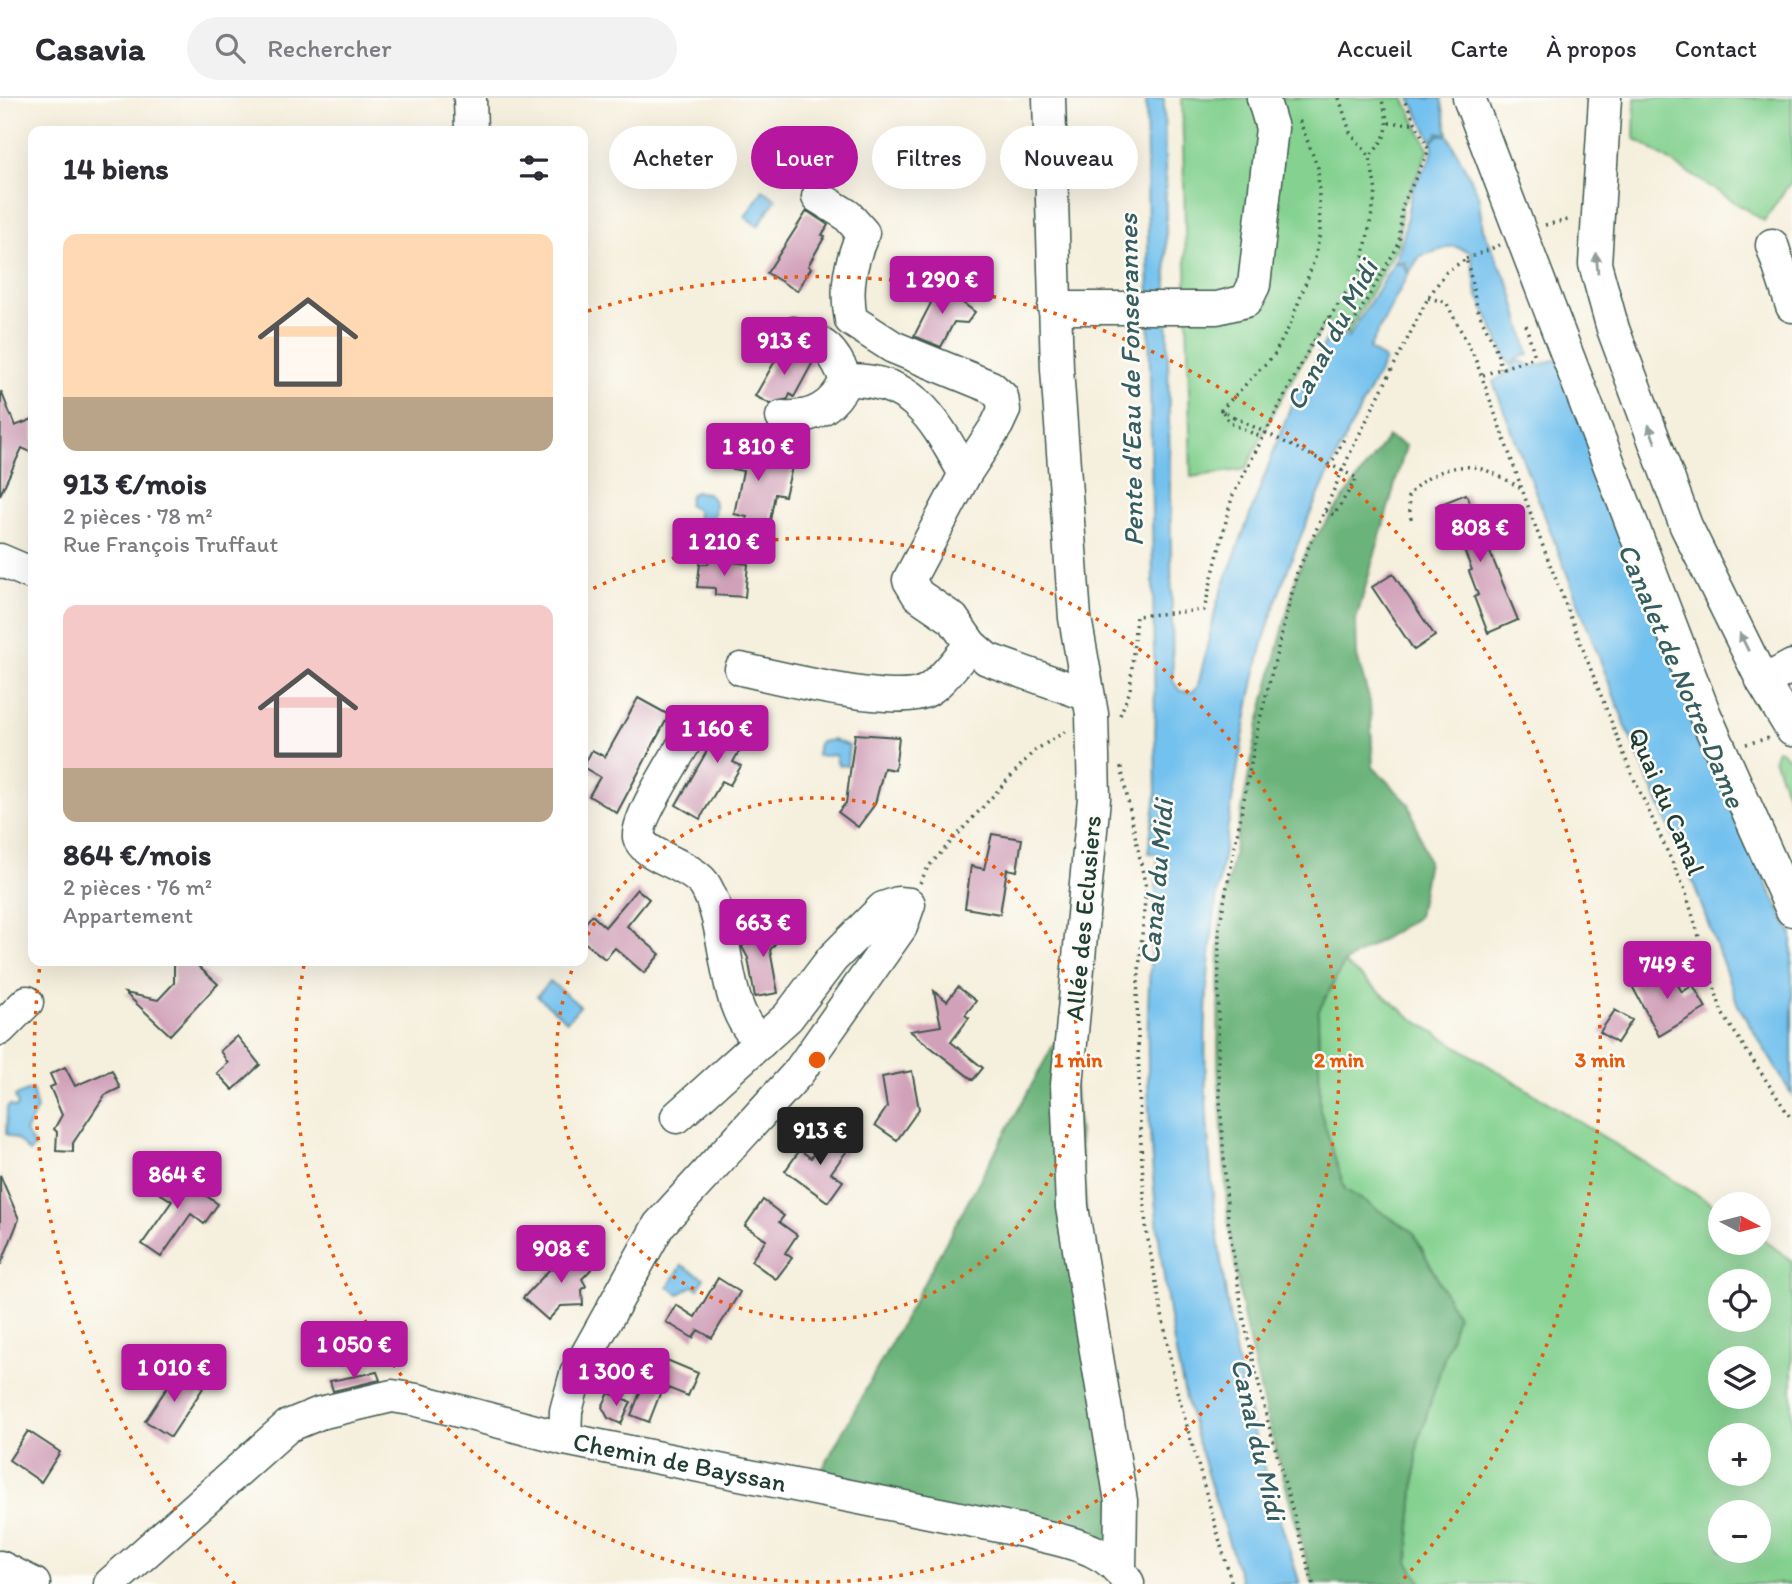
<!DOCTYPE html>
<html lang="fr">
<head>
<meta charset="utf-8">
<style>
  :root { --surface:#fff; --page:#f2f2f3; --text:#2b2b33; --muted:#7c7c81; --line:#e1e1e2; --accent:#b5179e }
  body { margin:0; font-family:Itim,sans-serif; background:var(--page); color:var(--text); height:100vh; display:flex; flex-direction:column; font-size:26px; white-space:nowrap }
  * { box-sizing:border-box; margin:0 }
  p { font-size:23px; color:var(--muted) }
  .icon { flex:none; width:38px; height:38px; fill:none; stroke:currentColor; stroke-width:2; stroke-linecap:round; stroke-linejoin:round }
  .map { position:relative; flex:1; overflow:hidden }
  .side { position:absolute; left:28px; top:28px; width:560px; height:840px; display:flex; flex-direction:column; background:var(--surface); border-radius:14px; box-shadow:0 7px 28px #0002 }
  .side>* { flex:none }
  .hud { position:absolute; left:609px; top:28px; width:665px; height:63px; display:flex; gap:14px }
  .needle { width:46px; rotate:97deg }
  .fabs { position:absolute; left:1708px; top:1094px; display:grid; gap:14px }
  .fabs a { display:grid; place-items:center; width:63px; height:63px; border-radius:50%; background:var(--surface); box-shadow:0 7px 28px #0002; font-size:35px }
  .price { position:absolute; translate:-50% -60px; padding:0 16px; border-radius:7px; background:var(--accent); color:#fff; font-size:23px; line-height:46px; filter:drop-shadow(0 2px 4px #0008) }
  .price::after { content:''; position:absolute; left:50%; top:42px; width:21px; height:16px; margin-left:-10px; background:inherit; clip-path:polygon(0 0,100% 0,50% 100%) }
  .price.selected { background:#222; color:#fff }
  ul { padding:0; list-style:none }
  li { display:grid; align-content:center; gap:14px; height:371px; padding:0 35px }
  li span { display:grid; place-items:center; height:217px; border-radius:14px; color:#555 }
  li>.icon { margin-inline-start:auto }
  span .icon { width:126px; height:126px; fill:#fffc; stroke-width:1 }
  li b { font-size:30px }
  h2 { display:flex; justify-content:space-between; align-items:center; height:84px; padding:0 35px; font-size:30px }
  .tag { padding:0 24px; border-radius:32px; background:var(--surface); box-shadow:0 7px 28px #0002; font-size:24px; line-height:63px }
  .tag.selected { background:var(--accent); color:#fff }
  header { display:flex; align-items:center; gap:42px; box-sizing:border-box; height:98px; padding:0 35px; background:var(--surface); border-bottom:2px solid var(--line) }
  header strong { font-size:33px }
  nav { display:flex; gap:38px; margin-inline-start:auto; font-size:24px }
  .search { width:490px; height:63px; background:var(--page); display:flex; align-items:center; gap:18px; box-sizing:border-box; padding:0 24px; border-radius:38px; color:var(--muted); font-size:26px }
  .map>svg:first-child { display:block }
  .green { fill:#84d190; stroke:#528762; stroke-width:2; fill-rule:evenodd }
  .forest { fill:#6bb37a; stroke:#457857; stroke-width:2 }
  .water { fill:#73c1ee; stroke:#497f91; stroke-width:2 }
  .building { fill:#d1a1b9 }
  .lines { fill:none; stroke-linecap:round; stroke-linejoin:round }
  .minor-casing { stroke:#3f584d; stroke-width:35 }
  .path { stroke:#3f584d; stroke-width:3.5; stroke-dasharray:2 5; stroke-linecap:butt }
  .minor { stroke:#fff; stroke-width:32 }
  .path-bridge { stroke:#3f584d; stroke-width:3.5; stroke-dasharray:2 5; stroke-linecap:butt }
  .oneway { fill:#8f9e9a }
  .ring { fill:none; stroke:#e8590c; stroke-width:3.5; stroke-dasharray:3.5 7 }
  .labels { text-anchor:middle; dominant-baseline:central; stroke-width:5; stroke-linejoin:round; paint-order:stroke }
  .street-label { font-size:26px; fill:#1f3d34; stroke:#fdfcf7 }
  .water-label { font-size:28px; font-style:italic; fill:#345e62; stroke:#fdfcf7 }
  .centre { fill:#e8590c; stroke:#fdfcf7; stroke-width:3.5 }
  .ring-label { font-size:21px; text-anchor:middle; font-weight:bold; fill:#e8590c; stroke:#fdfcf7; stroke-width:5; stroke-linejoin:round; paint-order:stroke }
</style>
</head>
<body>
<header>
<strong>Casavia</strong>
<div class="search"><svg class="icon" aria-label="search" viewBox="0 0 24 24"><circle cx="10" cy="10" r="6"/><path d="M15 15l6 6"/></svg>Rechercher</div>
<nav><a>Accueil</a><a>Carte</a><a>À propos</a><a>Contact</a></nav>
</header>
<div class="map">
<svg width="1792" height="1486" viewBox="0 0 1792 1486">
  <rect width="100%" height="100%" fill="#fdfcf7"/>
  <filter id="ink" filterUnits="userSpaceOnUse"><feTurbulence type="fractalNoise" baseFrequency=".0143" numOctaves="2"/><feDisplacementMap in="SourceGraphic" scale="14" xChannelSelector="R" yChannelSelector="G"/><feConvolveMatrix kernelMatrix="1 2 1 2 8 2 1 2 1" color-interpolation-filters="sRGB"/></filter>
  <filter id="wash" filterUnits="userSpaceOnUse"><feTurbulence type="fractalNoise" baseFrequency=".00686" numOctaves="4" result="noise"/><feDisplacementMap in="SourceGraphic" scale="28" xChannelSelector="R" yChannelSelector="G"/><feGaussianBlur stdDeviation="1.57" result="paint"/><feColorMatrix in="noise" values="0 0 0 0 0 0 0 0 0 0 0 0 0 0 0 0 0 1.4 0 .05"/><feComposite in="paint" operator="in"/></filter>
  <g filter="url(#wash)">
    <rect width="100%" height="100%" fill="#f5efdd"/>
    <path class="green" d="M 1182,0 L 1404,0 L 1429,52 L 1402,108 L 1399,146 L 1347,236 L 1326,223 L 1276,309 L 1246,371 L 1191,379 Z
      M 1635,0 L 1792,0 L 1792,82 L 1764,123 L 1634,40 Z
      M 1777,651 L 1792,662 L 1792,710 L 1774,660 Z
      M 1344,865 L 1413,921 L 1720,1111 L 1720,1144 L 1759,1144 L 1759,1138 L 1792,1163 L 1792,1486 L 1422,1486 L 1408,1464 L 1418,1345 L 1457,1218 L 1413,1134 L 1344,1091 L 1320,1012 L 1318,914 ZM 1720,1183 L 1759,1183 L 1759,1222 L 1720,1222 ZM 1720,1260 L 1759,1260 L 1759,1298 L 1720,1298 ZM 1720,1337 L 1759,1337 L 1759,1376 L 1720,1376 ZM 1720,1414 L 1759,1414 L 1759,1452 L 1720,1452 Z"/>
    <path class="forest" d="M 1388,339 L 1406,348 L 1356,522 L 1357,558 L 1370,604 L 1373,669 L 1409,706 L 1428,763 L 1418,819 L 1344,865 L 1318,914 L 1320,1012 L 1345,1091 L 1413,1134 L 1457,1218 L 1418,1345 L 1408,1464 L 1422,1486 L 1313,1486 L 1266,1317 L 1243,1218 L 1228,1122 L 1218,971 L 1219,830 L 1258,629 L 1297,476 L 1309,448 Z
      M 1068,920 L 1120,1470 L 812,1390 Z"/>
    <path class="water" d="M 1146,0 L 1164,0 L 1173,583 L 1180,593 L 1193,594 L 1198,588 L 1217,505 L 1297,291 L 1307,280 L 1332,231 L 1348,240 L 1394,165 L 1403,166 L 1408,176 L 1369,251 L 1385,262 C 1339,351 1295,439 1266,535 C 1250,588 1243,643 1233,697 C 1221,771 1208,843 1206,918 C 1202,1027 1216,1139 1234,1247 C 1248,1328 1276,1408 1300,1486 L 1242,1486 C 1215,1399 1183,1311 1170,1220 C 1154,1120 1146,1016 1148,914 C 1149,863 1155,811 1158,760 L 1156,756 L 1148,755 L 1156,697 Z
      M 1410,0 L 1441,0 L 1448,36 L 1438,35 L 1432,43 Z
      M 1439,37 L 1448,37 L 1478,96 L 1483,131 L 1511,191 L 1529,257 L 1517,260 L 1510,268 L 1477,196 L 1471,154 L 1453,148 L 1420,158 L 1409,175 L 1405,164 L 1394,164 C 1408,141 1404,113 1414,89 C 1420,74 1437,59 1432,44 Z
      M 763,92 L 776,101 L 758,128 L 745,119 Z
      M 1557,261 L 1767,787 L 1792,837 L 1792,997 L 1738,907 L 1693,784 L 1628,634 L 1493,284 L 1511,272 L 1518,262 L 1534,269 Z
      M 695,394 L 708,395 L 715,405 L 714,418 L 699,426 L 697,412 L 688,407 L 690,397 Z
      M 834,642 L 849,648 L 847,668 L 838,667 L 835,657 L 817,658 L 819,644 Z
      M 550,883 L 580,908 L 567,923 L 537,898 Z
      M 32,991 L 37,1011 L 25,1034 L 35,1049 L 29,1054 L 18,1042 L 6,1036 L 7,1009 L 10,1007 L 15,1010 L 18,1007 L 15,998 Z
      M 682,1167 L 704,1180 L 698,1191 L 693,1188 L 679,1196 L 668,1189 Z"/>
    <g id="blocks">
      <path class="building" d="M 772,52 L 795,66 L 784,85 L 761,71 Z
        M 807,113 L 828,127 L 822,137 L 825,138 L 808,168 L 811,170 L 797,193 L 767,175 Z
        M 936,185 L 975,214 L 967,225 L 954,224 L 941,249 L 914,238 L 931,205 L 924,200 Z
        M 783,249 L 813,264 L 794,299 L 790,296 L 788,301 L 770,306 L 755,298 Z
        M 1,293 L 15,328 L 33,321 L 33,355 L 22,350 L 0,397 Z
        M 728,347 L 793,365 L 785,398 L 775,396 L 769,428 L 746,423 L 747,419 L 734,416 L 743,373 L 723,369 Z
        M 1466,396 L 1518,522 L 1488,535 L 1474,499 L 1478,497 L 1469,473 L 1472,472 L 1452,423 L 1443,426 L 1436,408 Z
        M 710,461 L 748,466 L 745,499 L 715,497 L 715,490 L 697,489 L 700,466 L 708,466 Z
        M 1393,476 L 1435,538 L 1414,552 L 1372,489 Z
        M 638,600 L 669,617 L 617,715 L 589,698 L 600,679 L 583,669 L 592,652 L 605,659 Z
        M 731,611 L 755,625 L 733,664 L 741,668 L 730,687 L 722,683 L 700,721 L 676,707 Z
        M 855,636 L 899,639 L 895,672 L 884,670 L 875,706 L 858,729 L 838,714 L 846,705 Z
        M 992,736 L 1022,741 L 1017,773 L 1007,771 L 1000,816 L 965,810 L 971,768 L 984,771 Z
        M 637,791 L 649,801 L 627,828 L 660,856 L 644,875 L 615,850 L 605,861 L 583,843 L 583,828 L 592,817 L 605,829 Z
        M 766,822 L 783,836 L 770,852 L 778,895 L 755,899 L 748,860 L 742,849 Z
        M 174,863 L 199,863 L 199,869 L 218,886 L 170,937 L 125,895 L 158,902 L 174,885 Z
        M 1667,868 L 1682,894 L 1693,887 L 1706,910 L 1659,938 L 1632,888 Z
        M 958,889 L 976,903 L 965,917 L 969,920 L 951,944 L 983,970 L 973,982 L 910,933 L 941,928 L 934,893 L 947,903 Z
        M 1615,912 L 1632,922 L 1617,945 L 1600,934 Z
        M 237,938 L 260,967 L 233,992 L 217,975 L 228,965 L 220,953 Z
        M 65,969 L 75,988 L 112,972 L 120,990 L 105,997 L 73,1045 L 73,1054 L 56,1053 L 57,1034 L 54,1031 L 62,1017 L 50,989 L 55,987 L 50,976 Z
        M 912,973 L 919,1011 L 897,1042 L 875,1027 L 887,1009 L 882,979 Z
        M 830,1033 L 851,1047 L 831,1075 L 843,1083 L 828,1104 L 785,1073 L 800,1052 L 811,1060 Z
        M 167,1070 L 218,1106 L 204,1126 L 191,1116 L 161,1159 L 142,1146 L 172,1103 L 153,1091 Z
        M 0,1077 L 19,1121 L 1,1166 L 0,1166 Z
        M 763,1102 L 784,1118 L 779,1124 L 797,1137 L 785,1155 L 792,1160 L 776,1181 L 751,1163 L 766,1142 L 745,1128 Z
        M 578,1149 L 596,1166 L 582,1181 L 586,1188 L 582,1192 L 583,1207 L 561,1208 L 548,1222 L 523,1200 L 551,1170 L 553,1172 L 560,1164 L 562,1166 Z
        M 718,1180 L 740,1194 L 712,1240 L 698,1232 L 693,1240 L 666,1224 L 676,1207 L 695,1219 Z
        M 650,1255 L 698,1275 L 688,1298 L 663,1288 L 649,1324 L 631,1317 L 648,1275 L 642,1272 Z
        M 178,1273 L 203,1290 L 171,1339 L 145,1323 Z
        M 377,1274 L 380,1282 L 333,1293 L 330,1283 Z
        M 609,1295 L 631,1304 L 621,1326 L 608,1320 L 602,1309 Z
        M 28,1333 L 60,1354 L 41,1384 L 9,1362 Z"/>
    </g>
  </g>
  <g filter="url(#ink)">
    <use href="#blocks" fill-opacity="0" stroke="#3f584d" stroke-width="2"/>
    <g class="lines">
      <defs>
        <g id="minor">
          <path d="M 470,0 L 471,33"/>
          <path d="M 1049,0 L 1057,271 L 1075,520 L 1092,616 L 1094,700 L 1067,987 L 1072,1109 L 1121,1403 L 1120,1470"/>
          <path d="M 1469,0 L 1705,617 L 1792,812"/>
          <path d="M 1605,0 L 1595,166 L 1613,231 L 1686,428 L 1763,584 L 1792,632"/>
          <path d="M 818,99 L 847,117 L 863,135 C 850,165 845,190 851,222 L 893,249 L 991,289 L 1002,299 L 1004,312 L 997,327 L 965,376 L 909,482 L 918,497 L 953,521 L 971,547 L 987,561 L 1088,597"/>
          <path d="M 1772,147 L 1792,208"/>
          <path d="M 1054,210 L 1217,210 L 1246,203 L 1254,187 L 1272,30 L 1263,0"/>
          <path d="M 794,235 C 825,244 834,252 846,282"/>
          <path d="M 782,319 C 813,321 833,310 846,282 C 915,280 935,323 965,376"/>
          <path d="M 0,462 L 33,476"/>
          <path d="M 741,571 C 776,579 896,609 926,593 C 942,585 958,560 971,547"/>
          <path d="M 1763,584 L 1792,568"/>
          <path d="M 694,629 C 683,649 636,720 639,739 C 643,759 693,766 706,789 C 732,836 719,908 761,944"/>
          <path d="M 0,931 L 27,904"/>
          <path d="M 565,1341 L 566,1313 L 576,1276 L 659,1127 L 798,975 L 901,829 L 909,806 L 898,805 L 883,810 L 832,861 L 788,919 L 677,1019"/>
          <path d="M 0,1469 L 34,1486"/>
          <path id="s1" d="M 110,1486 L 288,1328 L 320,1315 L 392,1298 L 417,1302 L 565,1341 L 1024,1433 C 1062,1444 1108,1447 1128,1485"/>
        </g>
      </defs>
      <use href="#minor" class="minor-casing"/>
      <path class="path" d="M 1339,0 L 1350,34 L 1370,59
        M 1389,25 L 1414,25
        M 1545,127 L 1572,121
        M 1466,161 L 1500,147
        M 1428,200 L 1446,204 L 1475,260 L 1537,433 L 1630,672 L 1685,792 L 1722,915 L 1792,1022
        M 1326,223 L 1347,236 L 1399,146 L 1402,108 L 1429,52 L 1403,0
        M 1526,227 L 1535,259
        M 1483,277 L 1535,259
        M 1223,314 L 1230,325 L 1261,339
        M 1234,319 L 1221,312 L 1274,257 L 1290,227 L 1315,160 L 1320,135 L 1318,70 L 1298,19
        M 1333,362 L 1346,337
        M 1325,413 L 1334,417 L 1357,380
        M 1411,421 L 1408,399 C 1415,388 1421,384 1432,378 C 1468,359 1489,372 1521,390
        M 1120,617 L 1130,593 L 1136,518 L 1204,512 L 1232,399 L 1310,249 L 1361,172 L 1376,94 L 1370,59 C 1389,35 1391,29 1381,0
        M 1746,646 L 1769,640
        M 1121,669 L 1146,790 L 1137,897 L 1140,1029 L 1146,1131 L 1175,1286 L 1232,1486
        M 920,785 L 928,769 L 1034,653 L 1066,633
        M 1313,1486 L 1266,1317 L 1243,1218 L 1228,1122 L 1218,971 L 1219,830 L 1258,629 L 1297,475 L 1352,351 L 1428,200 L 1446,174 L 1466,161 C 1472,179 1473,197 1479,215 C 1488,236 1497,247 1501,271"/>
      <use href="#minor" class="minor"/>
      <path class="path-bridge" d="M 1234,319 L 1357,380"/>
    </g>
    <defs><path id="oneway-solid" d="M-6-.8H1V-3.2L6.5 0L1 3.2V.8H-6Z" transform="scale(1.75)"/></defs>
    <g class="oneway">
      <use href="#oneway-solid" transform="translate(1597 165) rotate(-95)"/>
      <use href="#oneway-solid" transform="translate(1652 336) rotate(-110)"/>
      <use href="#oneway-solid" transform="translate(1744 544) rotate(-116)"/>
    </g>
  </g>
  <g class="ring">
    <path d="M583 846A261 261 0 1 1 575 864"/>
    <path d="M584 495A522 522 0 1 1 304 867"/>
    <path d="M235 1486A783 783 0 0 1 40 867M588 213A783 783 0 0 1 1399 1486"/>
  </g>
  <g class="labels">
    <g class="street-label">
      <text transform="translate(1667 703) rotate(67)">Quai du Canal</text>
      <text transform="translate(1083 820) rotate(-85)">Allée des Eclusiers</text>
      <text stroke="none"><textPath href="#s1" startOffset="642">Chemin de Bayssan</textPath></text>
    </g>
    <g class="water-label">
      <text transform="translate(1331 237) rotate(-62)">Canal du Midi</text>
      <text transform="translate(1130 282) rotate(-91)">Pente d'Eau de Fonserannes</text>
      <text transform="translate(1682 577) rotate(67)">Canalet de Notre-Dame</text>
      <text transform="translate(1156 784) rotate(-85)">Canal du Midi</text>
      <text transform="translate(1259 1341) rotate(77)">Canal du Midi</text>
    </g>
  </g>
  <circle cx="817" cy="962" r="10" class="centre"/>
  <g class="ring-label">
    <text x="1078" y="969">1 min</text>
    <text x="1339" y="969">2 min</text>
    <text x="1600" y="969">3 min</text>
  </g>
</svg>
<div class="fabs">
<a><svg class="needle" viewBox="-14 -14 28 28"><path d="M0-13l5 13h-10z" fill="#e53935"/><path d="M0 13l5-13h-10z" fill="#7c7c81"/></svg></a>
<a><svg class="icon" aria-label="locate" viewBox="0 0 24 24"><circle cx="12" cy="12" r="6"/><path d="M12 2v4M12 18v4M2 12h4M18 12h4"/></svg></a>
<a><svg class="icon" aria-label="layers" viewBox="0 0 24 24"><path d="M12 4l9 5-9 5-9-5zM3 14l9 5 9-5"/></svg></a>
<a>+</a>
<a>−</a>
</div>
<b class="price" style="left:942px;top:218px">1 290 €</b>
<b class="price" style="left:784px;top:279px">913 €</b>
<b class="price" style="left:758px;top:385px">1 810 €</b>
<b class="price" style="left:1480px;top:466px">808 €</b>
<b class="price" style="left:724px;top:480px">1 210 €</b>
<b class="price" style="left:717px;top:667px">1 160 €</b>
<b class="price" style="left:763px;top:861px">663 €</b>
<b class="price" style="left:1667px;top:903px">749 €</b>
<b class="price selected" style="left:820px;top:1069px">913 €</b>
<b class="price" style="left:177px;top:1113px">864 €</b>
<b class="price" style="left:561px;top:1187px">908 €</b>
<b class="price" style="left:354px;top:1283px">1 050 €</b>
<b class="price" style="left:174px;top:1306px">1 010 €</b>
<b class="price" style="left:616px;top:1310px">1 300 €</b>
<div class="hud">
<a class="tag">Acheter</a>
<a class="tag selected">Louer</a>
<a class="tag">Filtres</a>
<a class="tag">Nouveau</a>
</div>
<section class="side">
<h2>14 biens<svg class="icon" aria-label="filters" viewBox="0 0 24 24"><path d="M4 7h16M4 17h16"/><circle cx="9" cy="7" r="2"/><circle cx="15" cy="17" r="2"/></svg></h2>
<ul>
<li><span style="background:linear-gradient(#ffd9b3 75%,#b9a48a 0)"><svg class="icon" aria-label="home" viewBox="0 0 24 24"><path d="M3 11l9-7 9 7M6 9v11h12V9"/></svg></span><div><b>913 €/mois</b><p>2 pièces · 78 m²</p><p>Rue François Truffaut</p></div></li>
<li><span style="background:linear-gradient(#f6c9c9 75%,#b9a48a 0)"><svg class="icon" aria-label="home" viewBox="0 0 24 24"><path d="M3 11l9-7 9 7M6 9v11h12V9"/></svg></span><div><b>864 €/mois</b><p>2 pièces · 76 m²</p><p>Appartement</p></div></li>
</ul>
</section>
</div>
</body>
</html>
